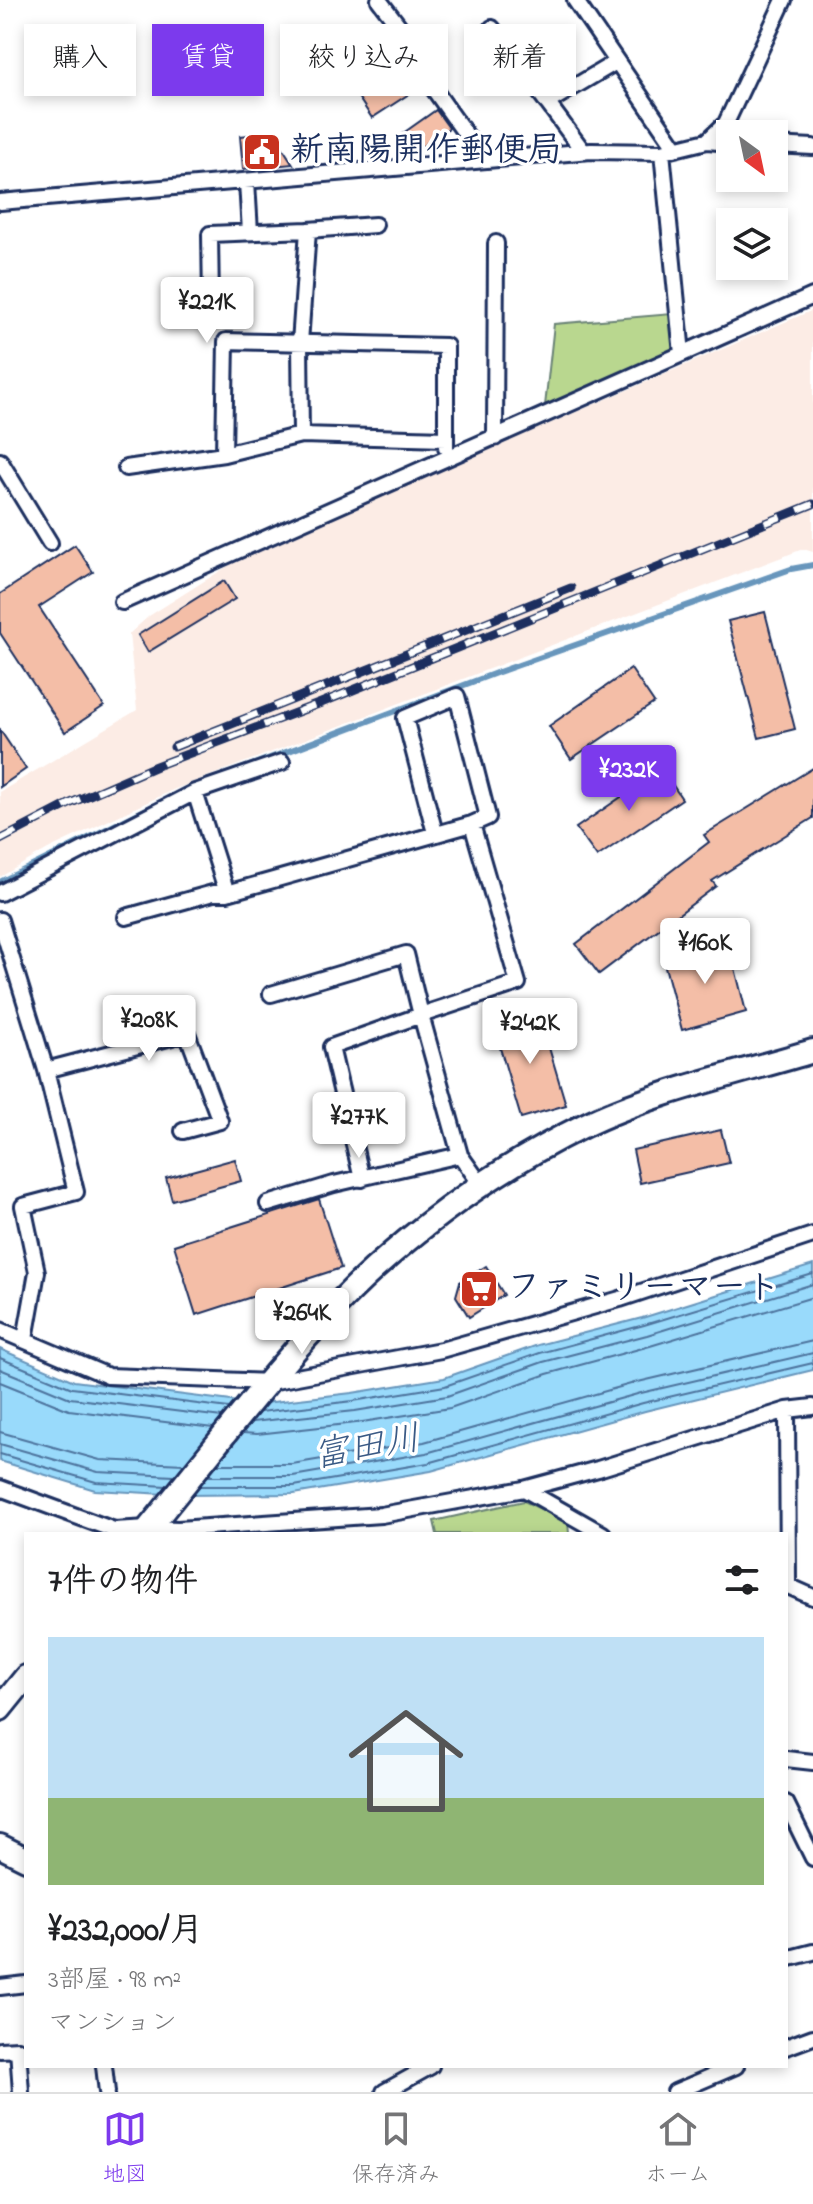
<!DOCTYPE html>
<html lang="ja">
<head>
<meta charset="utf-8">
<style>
  :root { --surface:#fff; --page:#f6f6f6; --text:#202124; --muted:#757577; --line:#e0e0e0; --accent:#7c3aed }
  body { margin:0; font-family:"Indie Flower","Klee One",sans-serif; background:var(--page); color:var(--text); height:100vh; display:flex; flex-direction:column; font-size:30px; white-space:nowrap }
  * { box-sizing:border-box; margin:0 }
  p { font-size:26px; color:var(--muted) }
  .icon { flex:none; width:44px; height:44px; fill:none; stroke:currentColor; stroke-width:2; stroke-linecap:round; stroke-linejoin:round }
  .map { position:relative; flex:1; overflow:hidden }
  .side { position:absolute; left:24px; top:1532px; width:764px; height:536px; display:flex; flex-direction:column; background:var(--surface); border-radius:0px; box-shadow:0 4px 12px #0003 }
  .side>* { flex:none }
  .banner { position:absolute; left:24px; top:24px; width:766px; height:72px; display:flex; gap:16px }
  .needle { width:52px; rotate:147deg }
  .controls { position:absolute; left:716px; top:120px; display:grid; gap:16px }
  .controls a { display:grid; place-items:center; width:72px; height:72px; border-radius:0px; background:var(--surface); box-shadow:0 4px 12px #0003; font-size:40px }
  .price { position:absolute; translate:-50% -68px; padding:0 18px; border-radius:8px; background:#fff; color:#222; font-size:26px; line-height:52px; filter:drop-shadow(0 2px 4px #0008) }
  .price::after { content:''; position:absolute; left:50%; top:48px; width:24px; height:18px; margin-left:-12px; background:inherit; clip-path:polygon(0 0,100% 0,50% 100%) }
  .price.selected { background:var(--accent); color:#fff }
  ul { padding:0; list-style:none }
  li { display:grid; align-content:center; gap:16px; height:424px; padding:0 24px }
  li+li { border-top:2px solid var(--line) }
  li span { display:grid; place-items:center; height:248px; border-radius:0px; color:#555 }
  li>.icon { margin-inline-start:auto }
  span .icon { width:144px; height:144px; fill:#fffc; stroke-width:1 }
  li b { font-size:34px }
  h2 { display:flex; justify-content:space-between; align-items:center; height:96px; padding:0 24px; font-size:34px }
  .tag { padding:0 28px; border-radius:0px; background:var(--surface); box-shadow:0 4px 12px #0003; font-size:28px; line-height:72px }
  .tag.selected { background:var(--accent); color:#fff }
  .dock { display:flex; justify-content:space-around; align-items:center; height:112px; border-top:2px solid var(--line); background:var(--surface); font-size:22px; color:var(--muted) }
  .dock a { display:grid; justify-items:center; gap:4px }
  .dock .selected { color:var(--accent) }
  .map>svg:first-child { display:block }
  .built { fill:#fcece5 }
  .green { fill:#b9d78f; stroke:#6a8376; stroke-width:2 }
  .water { fill:#99dafb; stroke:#6796bc; stroke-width:2 }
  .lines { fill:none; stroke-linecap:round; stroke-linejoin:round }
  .shore { stroke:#4d739d; stroke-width:2 }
  .stream { stroke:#6796bc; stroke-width:6 }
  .building { fill:#f4bea7; stroke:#1b2f5e; stroke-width:2 }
  .street-casing { stroke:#1b2f5e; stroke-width:20 }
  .secondary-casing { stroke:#1b2f5e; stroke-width:28 }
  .street { stroke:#fff; stroke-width:14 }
  .secondary { stroke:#fff; stroke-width:22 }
  .rail-casing { stroke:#1b2f5e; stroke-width:9 }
  .rail { stroke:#fff; stroke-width:6; stroke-dasharray:18; stroke-linecap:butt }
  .labels { text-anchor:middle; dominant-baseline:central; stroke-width:7; stroke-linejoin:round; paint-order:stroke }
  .poi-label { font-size:34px; font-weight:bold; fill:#1b2f5e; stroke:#fff; text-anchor:start }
  .water-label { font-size:36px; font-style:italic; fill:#3a5a85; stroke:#fff }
</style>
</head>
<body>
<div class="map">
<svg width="813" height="2092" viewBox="0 0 813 2092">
  <rect width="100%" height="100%" fill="#fff"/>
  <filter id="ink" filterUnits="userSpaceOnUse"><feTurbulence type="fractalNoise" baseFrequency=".0125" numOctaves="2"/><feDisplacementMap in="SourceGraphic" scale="16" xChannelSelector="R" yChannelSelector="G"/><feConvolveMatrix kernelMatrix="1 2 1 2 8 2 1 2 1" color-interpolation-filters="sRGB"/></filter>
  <g filter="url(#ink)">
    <path class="built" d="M 813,310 L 813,552 L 803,549 L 175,789 L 48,849 L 0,877 L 0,792 L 137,710 L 129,634 L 149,616 L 247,554 Z"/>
    <path class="green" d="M 672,314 L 675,351 L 545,406 L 554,324 Z
      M 524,1501 L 568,1522 L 569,1534 L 437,1534 L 434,1521 Z"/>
    <path class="water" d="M 813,1265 L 813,1370 L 645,1411 L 431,1471 L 294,1494 L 183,1495 L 95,1490 L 0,1461 L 0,1349 L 74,1381 L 255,1404 L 352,1393 L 444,1378 L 538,1345 L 642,1318 Z"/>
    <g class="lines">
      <path class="shore" d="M 0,1358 L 72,1388 L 229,1408
        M 0,1369 L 70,1398 L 222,1417
        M 0,1382 L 69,1410 L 213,1428
        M 260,1412 L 353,1401 L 445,1386 L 540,1353 L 644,1325 L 813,1274
        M 252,1422 L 355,1411 L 447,1396 L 543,1362 L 647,1335 L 813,1284
        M 0,1432 L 100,1460 L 184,1464
        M 243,1433 L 257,1434 L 356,1423 L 450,1408 L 547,1374 L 650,1346 L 813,1297
        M 0,1444 L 98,1472 L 174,1476
        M 0,1454 L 96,1482 L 167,1486
        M 217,1464 L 292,1464 L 424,1442 L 638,1382 L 813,1341
        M 207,1476 L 293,1476 L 426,1453 L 641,1393 L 813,1353
        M 199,1486 L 294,1486 L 428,1463 L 643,1403 L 813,1363"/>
      <path class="stream" d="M 233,772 L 496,673 L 791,569 L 813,565
        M 0,882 L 163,801"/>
    </g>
    <path class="building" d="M 398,71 L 412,92 L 372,118 L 358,97 Z
      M 436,110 L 449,128 L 414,152 L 402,134 Z
      M 273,133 L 293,164 L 243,169 L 240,136 Z
      M 75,545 L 93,572 L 39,607 L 104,706 L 65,732 L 0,633 L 0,594 Z
      M 224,581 L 235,599 L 148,652 L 138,635 Z
      M 765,612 L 795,729 L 759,738 L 728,621 Z
      M 631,669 L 654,703 L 571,759 L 549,726 Z
      M 0,730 L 26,769 L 0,787 Z
      M 813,768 L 813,818 L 712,881 L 716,886 L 599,974 L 576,944 L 709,842 L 704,835 Z
      M 662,769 L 682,799 L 597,857 L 576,828 Z
      M 729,944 L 746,1012 L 682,1030 L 663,959 Z
      M 539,1014 L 566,1105 L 521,1118 L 494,1028 Z
      M 721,1130 L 729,1163 L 640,1183 L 633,1150 Z
      M 235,1159 L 241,1181 L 172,1200 L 166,1178 Z
      M 319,1199 L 341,1268 L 196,1315 L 174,1245 Z
      M 486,1266 L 504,1295 L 469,1317 L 456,1296 L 460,1282 Z"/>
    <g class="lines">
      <defs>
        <path id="street" d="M 379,0 L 415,47 L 418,67 L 484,160
          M 575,0 L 676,148
          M 492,28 L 583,151
          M 547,103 L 616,62
          M 707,141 L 730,143
          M 774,145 L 813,147
          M 662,152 L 682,354
          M 247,182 L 250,232
          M 0,202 L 591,151 L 662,152 L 707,141 L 726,123 L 784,0
          M 308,230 L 375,225
          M 211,301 L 210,234 L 308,230 L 300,343 L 301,435 L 446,439
          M 495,438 L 496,243
          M 224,454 L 226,341 L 446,346 L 446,447
          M 0,461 L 50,543
          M 126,468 L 224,454 L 301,435
          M 122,602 L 813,296
          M 195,792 L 282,762
          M 472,824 L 518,983 L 421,1015 L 460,1155 L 482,1186
          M 0,893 L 195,792 L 227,893 L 472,824 L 488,817 L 457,696 L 405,718 L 435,833
          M 126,917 L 213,893 L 227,893
          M 0,920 L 46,1070 L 76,1192 L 23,1206 L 37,1272 L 25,1339
          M 271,994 L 406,954 L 421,1015 L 331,1047 L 362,1179
          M 46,1070 L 187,1033 L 220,1121 L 183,1131
          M 268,1204 L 334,1184 L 460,1155
          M 0,1330 L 108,1376 L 270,1382 L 441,1350 L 620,1299 L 813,1235
          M 787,1410 L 788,1584
          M 0,1488 L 114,1530 L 149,1528 L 178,1529 L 381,1515 L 524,1489 L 598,1469 L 787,1410 L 813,1407
          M 524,1489 L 603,1534
          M 786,1585 L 813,1597
          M 786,1759 L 813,1762
          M 786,1803 L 813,1858
          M 786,1959 L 813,1952
          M 0,1987 L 26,1984
          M 786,2047 L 813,2037
          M 0,2050 L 18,2049 L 21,2092
          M 104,2066 L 107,2092
          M 384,2092 L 431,2066
          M 675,2092 L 736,2066"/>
        <path id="secondary" d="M 144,1534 C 216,1447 291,1345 374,1269 C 436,1213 508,1163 583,1126 C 650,1093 740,1073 813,1051
          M 0,1709 L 26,1677
          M 0,1846 L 26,1859"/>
      </defs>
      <use href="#street" class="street-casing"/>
      <use href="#secondary" class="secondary-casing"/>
      <use href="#street" class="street"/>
      <use href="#secondary" class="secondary"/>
      <defs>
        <path id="rail" d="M 174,747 L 571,588
          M 0,840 L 71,803 L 156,766 L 321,703 L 813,504"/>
      </defs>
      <use href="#rail" class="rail-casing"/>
      <use href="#rail" class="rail"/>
    </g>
  </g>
  <defs>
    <symbol id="civic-square" viewBox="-11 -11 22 22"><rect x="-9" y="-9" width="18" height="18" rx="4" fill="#c8321e" stroke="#fff"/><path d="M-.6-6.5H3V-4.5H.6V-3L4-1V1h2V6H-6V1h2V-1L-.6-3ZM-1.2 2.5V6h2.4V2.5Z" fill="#fff"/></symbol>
    <symbol id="supermarket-square" viewBox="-11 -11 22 22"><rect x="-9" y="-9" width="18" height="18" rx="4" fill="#c8321e" stroke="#fff"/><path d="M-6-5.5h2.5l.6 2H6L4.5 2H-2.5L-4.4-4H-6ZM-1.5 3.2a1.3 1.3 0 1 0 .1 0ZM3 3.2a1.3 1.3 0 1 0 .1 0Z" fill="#fff"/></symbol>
  </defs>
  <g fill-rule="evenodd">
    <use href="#civic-square" x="240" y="130" width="44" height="44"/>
    <use href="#supermarket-square" x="457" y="1267" width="44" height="44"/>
  </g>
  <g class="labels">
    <g class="poi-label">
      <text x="290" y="152">新南陽開作郵便局</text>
      <text x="507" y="1289">ファミリーマート</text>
    </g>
    <g class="water-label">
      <text transform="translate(367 1449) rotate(-10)">富田川</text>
    </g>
  </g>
</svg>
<div class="controls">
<a><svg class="needle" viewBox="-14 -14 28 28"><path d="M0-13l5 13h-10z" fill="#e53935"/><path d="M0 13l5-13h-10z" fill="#757577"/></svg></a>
<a><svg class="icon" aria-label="layers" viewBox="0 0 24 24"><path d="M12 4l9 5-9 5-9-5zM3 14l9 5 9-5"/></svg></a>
</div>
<b class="price" style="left:207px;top:345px">¥221K</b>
<b class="price selected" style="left:629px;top:813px">¥232K</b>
<b class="price" style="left:705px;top:986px">¥160K</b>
<b class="price" style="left:149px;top:1063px">¥208K</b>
<b class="price" style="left:530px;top:1066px">¥242K</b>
<b class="price" style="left:359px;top:1160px">¥277K</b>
<b class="price" style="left:302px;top:1356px">¥264K</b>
<div class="banner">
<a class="tag">購入</a>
<a class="tag selected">賃貸</a>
<a class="tag">絞り込み</a>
<a class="tag">新着</a>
</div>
<section class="side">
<h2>7件の物件<svg class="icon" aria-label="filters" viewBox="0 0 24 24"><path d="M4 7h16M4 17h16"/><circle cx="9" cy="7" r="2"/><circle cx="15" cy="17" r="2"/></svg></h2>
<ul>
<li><span style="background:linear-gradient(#bfe0f5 65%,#8fb573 0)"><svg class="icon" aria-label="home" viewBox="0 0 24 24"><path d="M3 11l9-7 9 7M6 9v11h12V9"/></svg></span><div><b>¥232,000/月</b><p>3部屋 · 98 m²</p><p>マンション</p></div></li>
</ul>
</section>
</div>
<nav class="dock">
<a class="selected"><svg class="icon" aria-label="map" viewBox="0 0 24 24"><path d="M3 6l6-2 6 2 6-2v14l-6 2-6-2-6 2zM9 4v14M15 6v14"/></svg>地図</a>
<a><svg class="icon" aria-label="saved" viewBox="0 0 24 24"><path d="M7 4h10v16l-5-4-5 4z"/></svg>保存済み</a>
<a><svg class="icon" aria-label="home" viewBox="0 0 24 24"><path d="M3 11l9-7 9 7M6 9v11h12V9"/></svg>ホーム</a>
</nav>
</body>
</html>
